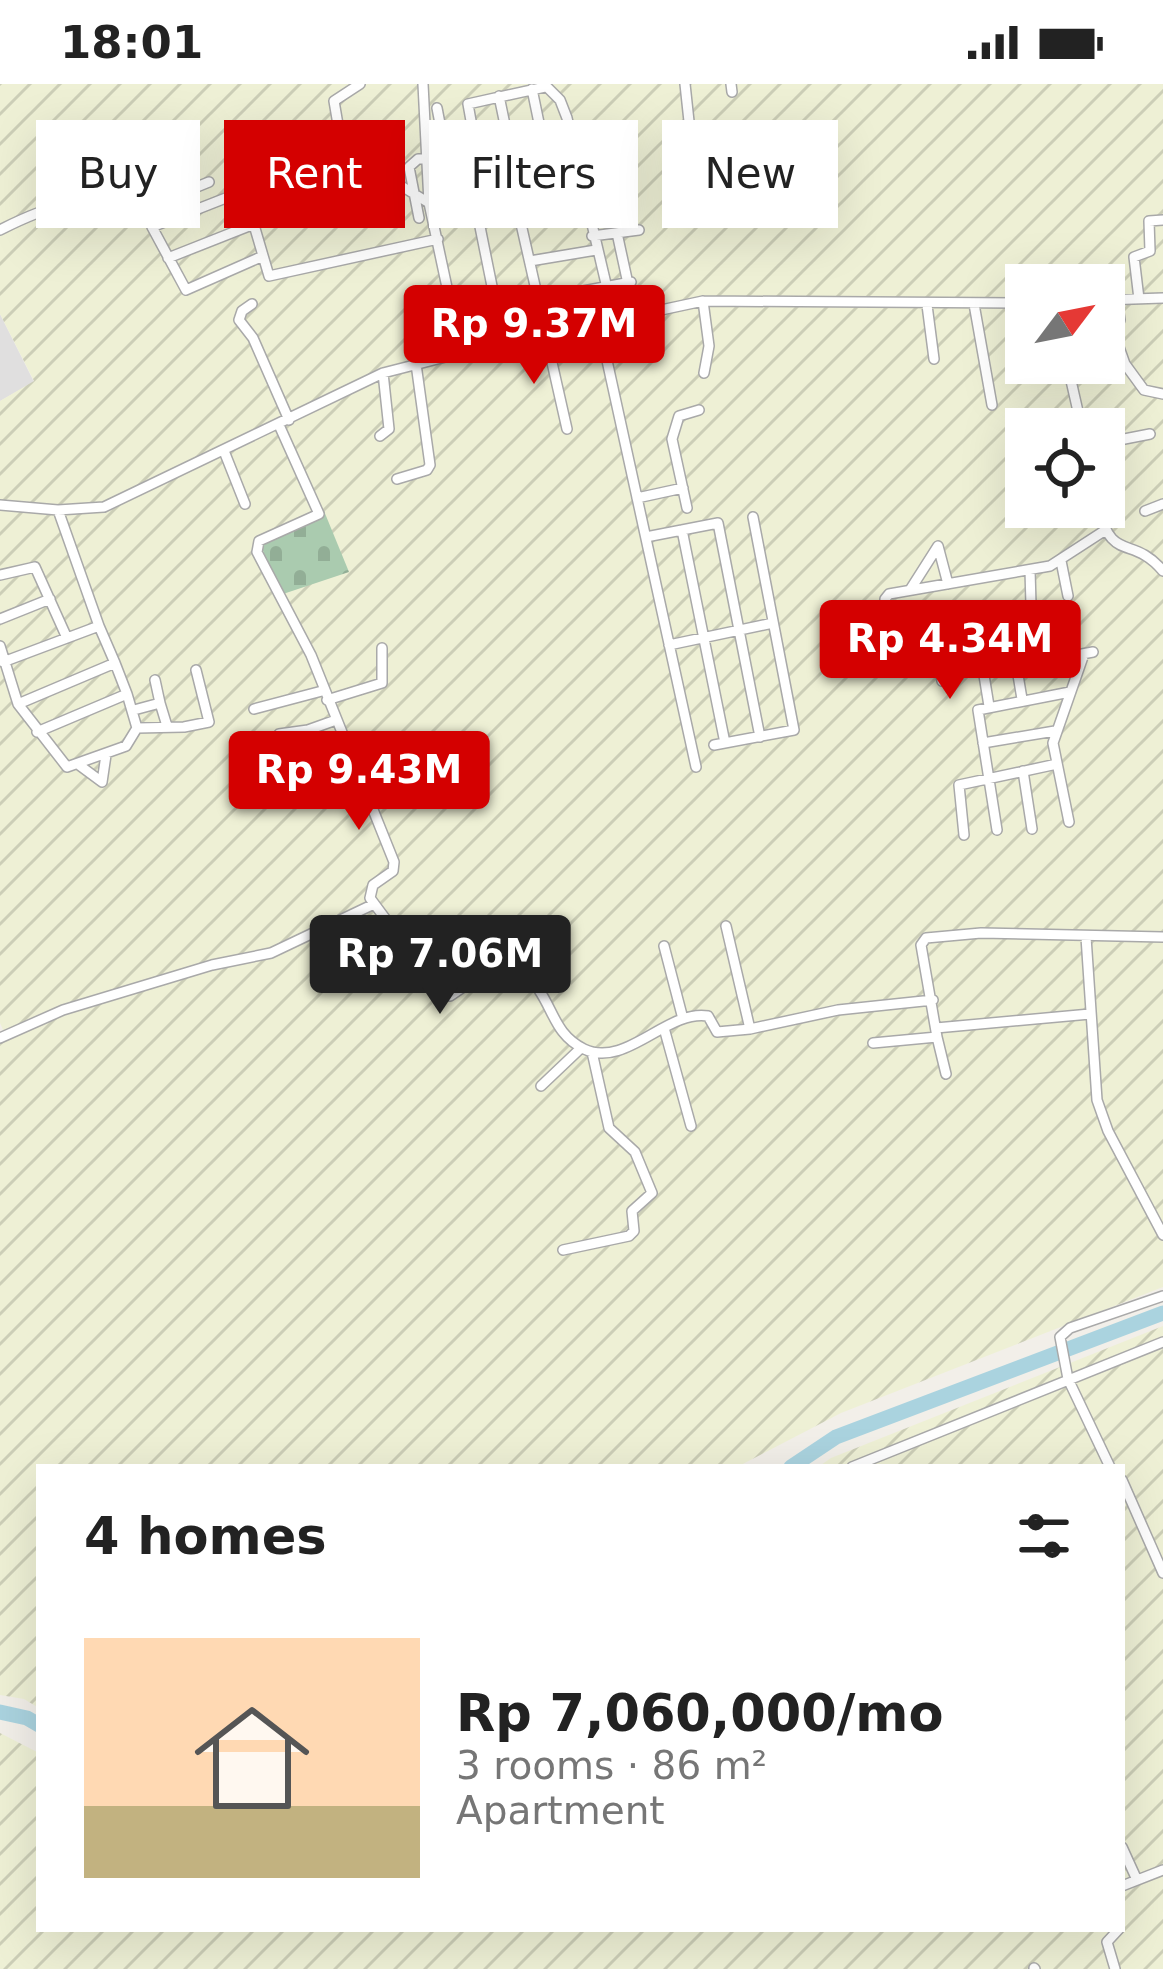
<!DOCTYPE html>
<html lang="en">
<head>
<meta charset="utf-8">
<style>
  :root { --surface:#fff; --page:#f6f6f6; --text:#222; --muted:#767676; --line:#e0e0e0; --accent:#d40000 }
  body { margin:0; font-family:"DejaVu Sans",sans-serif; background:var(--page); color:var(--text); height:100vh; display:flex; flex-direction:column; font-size:45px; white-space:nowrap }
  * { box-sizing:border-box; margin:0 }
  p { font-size:39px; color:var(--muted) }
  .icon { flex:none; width:66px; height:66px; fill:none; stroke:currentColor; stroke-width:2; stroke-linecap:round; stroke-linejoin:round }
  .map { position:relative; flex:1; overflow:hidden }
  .panel { position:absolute; left:36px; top:1380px; width:1089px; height:468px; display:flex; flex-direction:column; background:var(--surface); border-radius:0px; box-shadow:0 12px 48px #0002 }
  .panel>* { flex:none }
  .hud { position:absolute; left:36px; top:36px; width:1092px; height:108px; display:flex; gap:24px }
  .needle { width:78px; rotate:58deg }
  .buttons { position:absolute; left:1005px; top:180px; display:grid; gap:24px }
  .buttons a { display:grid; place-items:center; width:120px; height:120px; border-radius:0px; background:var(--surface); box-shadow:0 12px 48px #0002; font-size:60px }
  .price { position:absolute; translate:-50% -102px; padding:0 27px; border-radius:12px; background:var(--accent); color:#fff; font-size:39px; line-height:78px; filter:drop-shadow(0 3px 6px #0008) }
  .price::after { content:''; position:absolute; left:50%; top:72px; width:36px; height:27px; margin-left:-18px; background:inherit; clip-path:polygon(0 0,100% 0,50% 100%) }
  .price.selected { background:#222; color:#fff }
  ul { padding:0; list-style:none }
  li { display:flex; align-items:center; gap:36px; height:300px; padding:0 48px }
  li+li { border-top:3px solid var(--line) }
  li span { display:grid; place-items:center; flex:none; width:336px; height:240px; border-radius:0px; color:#555 }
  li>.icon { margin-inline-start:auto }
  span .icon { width:144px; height:144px; fill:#fffc; stroke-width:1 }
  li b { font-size:51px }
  h2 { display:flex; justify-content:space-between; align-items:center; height:144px; padding:0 48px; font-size:51px }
  .pill { padding:0 42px; border-radius:0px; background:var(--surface); box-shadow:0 12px 48px #0002; font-size:42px; line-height:108px }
  .pill.selected { background:var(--accent); color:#fff }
  .status { display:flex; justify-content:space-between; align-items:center; height:84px; padding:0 60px; background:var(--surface); direction:ltr }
  .status svg { height:33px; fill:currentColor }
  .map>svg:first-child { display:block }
  .residential { fill:#e0dfdf }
  .farmland { fill:url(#farmland-furrows); fill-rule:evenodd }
  .cemetery { fill:url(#cemetery-stones) }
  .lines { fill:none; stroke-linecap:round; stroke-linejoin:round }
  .river { stroke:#aad3df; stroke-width:15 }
  .minor-casing { stroke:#a9a9a9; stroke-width:12 }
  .minor { stroke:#fff; stroke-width:9 }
</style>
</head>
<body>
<div class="status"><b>18:01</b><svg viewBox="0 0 49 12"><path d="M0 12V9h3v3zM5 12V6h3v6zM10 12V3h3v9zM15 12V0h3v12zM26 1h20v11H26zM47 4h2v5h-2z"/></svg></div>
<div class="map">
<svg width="1163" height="1885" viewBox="0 0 1163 1885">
  <defs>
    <pattern id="farmland-furrows" width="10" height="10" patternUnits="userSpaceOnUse" patternTransform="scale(3)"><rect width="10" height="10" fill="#eef0d5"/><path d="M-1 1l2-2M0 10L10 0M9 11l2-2" fill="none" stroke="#ccceb7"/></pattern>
    <pattern id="cemetery-stones" width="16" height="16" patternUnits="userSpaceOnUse" patternTransform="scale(3)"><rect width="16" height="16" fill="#aacbaf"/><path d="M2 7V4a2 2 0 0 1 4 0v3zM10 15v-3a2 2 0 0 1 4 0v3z" fill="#92ae96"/></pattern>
  </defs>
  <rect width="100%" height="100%" fill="#f2efe9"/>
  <path class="residential" d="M 0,230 L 34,298 L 0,317 Z"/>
  <path class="farmland" d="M 0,0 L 1163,0 L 1163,1203 L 841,1329 L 737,1383 L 39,1383 L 39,1624 L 24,1615 L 0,1611 L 0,954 L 5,950 L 0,939 L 0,317 L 34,297 L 0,230 ZM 1026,201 L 1104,201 L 1104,279 L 1026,279 ZM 1026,345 L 1104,345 L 1104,423 L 1026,423 Z
    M 1163,1242 L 1163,1885 L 0,1885 L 0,1649 L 39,1669 L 39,1845 L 1122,1845 L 1122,1383 L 818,1383 L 831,1374 Z"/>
  <path class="cemetery" d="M 324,427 L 349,488 L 280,511 L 258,454 Z"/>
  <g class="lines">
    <path class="river" d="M 791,1383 L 836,1353 L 1163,1229
      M 0,1628 L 27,1634 L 39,1641"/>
    <defs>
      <path id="minor" d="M 360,0 L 334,17 L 344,76 L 385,92 L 429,119 L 475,118 L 570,97
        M 423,0 L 429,119 L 461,269
        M 544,0 L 560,16 L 567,34 L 607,204
        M 685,0 L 691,56
        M 731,0 L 732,8
        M 532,5 L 552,102
        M 499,12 L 519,108
        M 437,24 L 455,118
        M 259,101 L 152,143 L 186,206 L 263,172
        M 244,107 L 269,192 L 438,155
        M 514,109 L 538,215
        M 485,115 L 468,20 L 545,3
        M 475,118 L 496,222
        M 419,134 L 409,83 L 418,75 L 428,75
        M 521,136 L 586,123
        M 0,146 C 41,125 95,103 140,126 L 209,98
        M 617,149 L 635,232
        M 592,152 L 639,146
        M 168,174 L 254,140
        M 530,177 L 596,166
        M 1139,215 L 1134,173 L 1150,167 L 1149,137 L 1163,136
        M 1104,216 L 1163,214
        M 1117,216 L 1120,236 L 1114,249 L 1125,280 L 1144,306 L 1163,310
        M 703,217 L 709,262 L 704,289
        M 252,220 L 242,227 L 239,236 L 253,254 L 289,336
        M 974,220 L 992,321
        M 927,221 L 934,275
        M 456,231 L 631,198
        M 599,240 L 696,683
        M 546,252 L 567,345
        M 1067,279 L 1082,345
        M 279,341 L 319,430 L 259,457 L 257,468 L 311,571 L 394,778 L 393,787 L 373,801 L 370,814 L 439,907 L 450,912 L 500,878 C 512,886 530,894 539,906 C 554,928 556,951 584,965 C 626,985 667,925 708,932 L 717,948 L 750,945 L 726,842
        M 380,352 L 389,345 L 383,289
        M 1104,359 L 1150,350
        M 224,367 L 245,420
        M 1013,371 L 1026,370
        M 397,395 L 427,386 L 430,381 L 416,280
        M 637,414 L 683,404
        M 0,421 L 58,426 L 104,423 L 383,289 L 461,269 L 703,217 L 1026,219
        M 1099,423 C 1111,480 1132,450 1163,487
        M 687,424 L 672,355 L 679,332 L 699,326
        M 1145,427 L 1163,420
        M 682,446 L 725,659
        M 646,453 L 718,439 L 760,653
        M 1061,477 L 1068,512
        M 1030,486 L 1031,521 L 889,542 L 885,515 L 889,510 L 1050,482 L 1104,447
        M 0,491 L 35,483 L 67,554
        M 910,506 L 938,462 L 948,500
        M 1007,525 L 1022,615
        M 974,530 L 989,622
        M 0,535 L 50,515
        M 932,537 L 942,597 L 952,595 L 942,535
        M 669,561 L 773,539
        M 0,562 L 18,620 L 67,683 L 126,662 L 137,644 L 127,610
        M 3,578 L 99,542 L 58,426
        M 1017,582 L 1093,568
        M 155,596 L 160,619
        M 327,616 L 382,599 L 382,564
        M 18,620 L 115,579 L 99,542
        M 254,625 L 322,607
        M 134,626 L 160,619 L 167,642
        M 137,644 L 184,643 L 209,638 L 196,586
        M 37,648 L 127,610 L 115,579
        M 279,650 L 308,646 L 336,636
        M 983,659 L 1055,647
        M 714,661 L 794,646 L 753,433
        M 79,681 L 102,698 L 106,671
        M 1023,687 L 1032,745
        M 1069,738 L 1053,659 L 1084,570
        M 997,746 L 978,626 L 1070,608
        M 964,751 L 959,701 L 1057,680
        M 1086,853 L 1097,1016 L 1108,1047 L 1163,1151
        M 664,862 L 683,935
        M 664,944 L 691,1042
        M 936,944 L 1090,930
        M 750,945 L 838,926 L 933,916
        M 937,953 L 946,990
        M 0,954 L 63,926 L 212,881 L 271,869 L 374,820
        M 873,959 L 937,953 L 921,861 L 926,854 L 981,849 L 1163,853
        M 541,1002 L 581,964
        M 563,1166 L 629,1152 L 634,1147 L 632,1127 L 652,1109 L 635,1068 L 609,1044 L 592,968
        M 852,1383 L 1163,1258
        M 1110,1383 L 1068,1295 L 1060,1253 L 1070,1244 L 1163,1212
        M 1122,1396 L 1163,1489
        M 1122,1763 L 1137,1796
        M 1122,1802 L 1163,1786
        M 1034,1884 L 1035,1885
        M 1115,1885 L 1107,1858 L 1119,1845"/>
    </defs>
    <use href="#minor" class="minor-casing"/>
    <use href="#minor" class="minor"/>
  </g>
</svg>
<div class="buttons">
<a><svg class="needle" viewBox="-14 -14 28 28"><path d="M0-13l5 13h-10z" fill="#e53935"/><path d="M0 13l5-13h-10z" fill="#767676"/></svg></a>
<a><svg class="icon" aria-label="locate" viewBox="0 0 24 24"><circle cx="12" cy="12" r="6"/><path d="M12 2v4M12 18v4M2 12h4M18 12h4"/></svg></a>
</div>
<b class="price" style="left:534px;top:303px">Rp 9.37M</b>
<b class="price" style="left:950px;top:618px">Rp 4.34M</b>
<b class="price" style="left:359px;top:749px">Rp 9.43M</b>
<b class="price selected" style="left:440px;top:933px">Rp 7.06M</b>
<div class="hud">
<a class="pill">Buy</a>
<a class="pill selected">Rent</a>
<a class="pill">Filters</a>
<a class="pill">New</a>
</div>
<section class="panel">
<h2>4 homes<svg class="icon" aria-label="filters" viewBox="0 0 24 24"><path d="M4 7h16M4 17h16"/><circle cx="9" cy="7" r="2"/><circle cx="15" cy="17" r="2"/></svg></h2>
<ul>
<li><span style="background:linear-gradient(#ffd9b3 70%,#c2b280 0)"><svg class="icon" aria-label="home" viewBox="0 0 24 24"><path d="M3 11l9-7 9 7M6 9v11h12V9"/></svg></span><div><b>Rp 7,060,000/mo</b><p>3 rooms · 86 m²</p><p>Apartment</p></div></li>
</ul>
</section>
</div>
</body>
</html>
